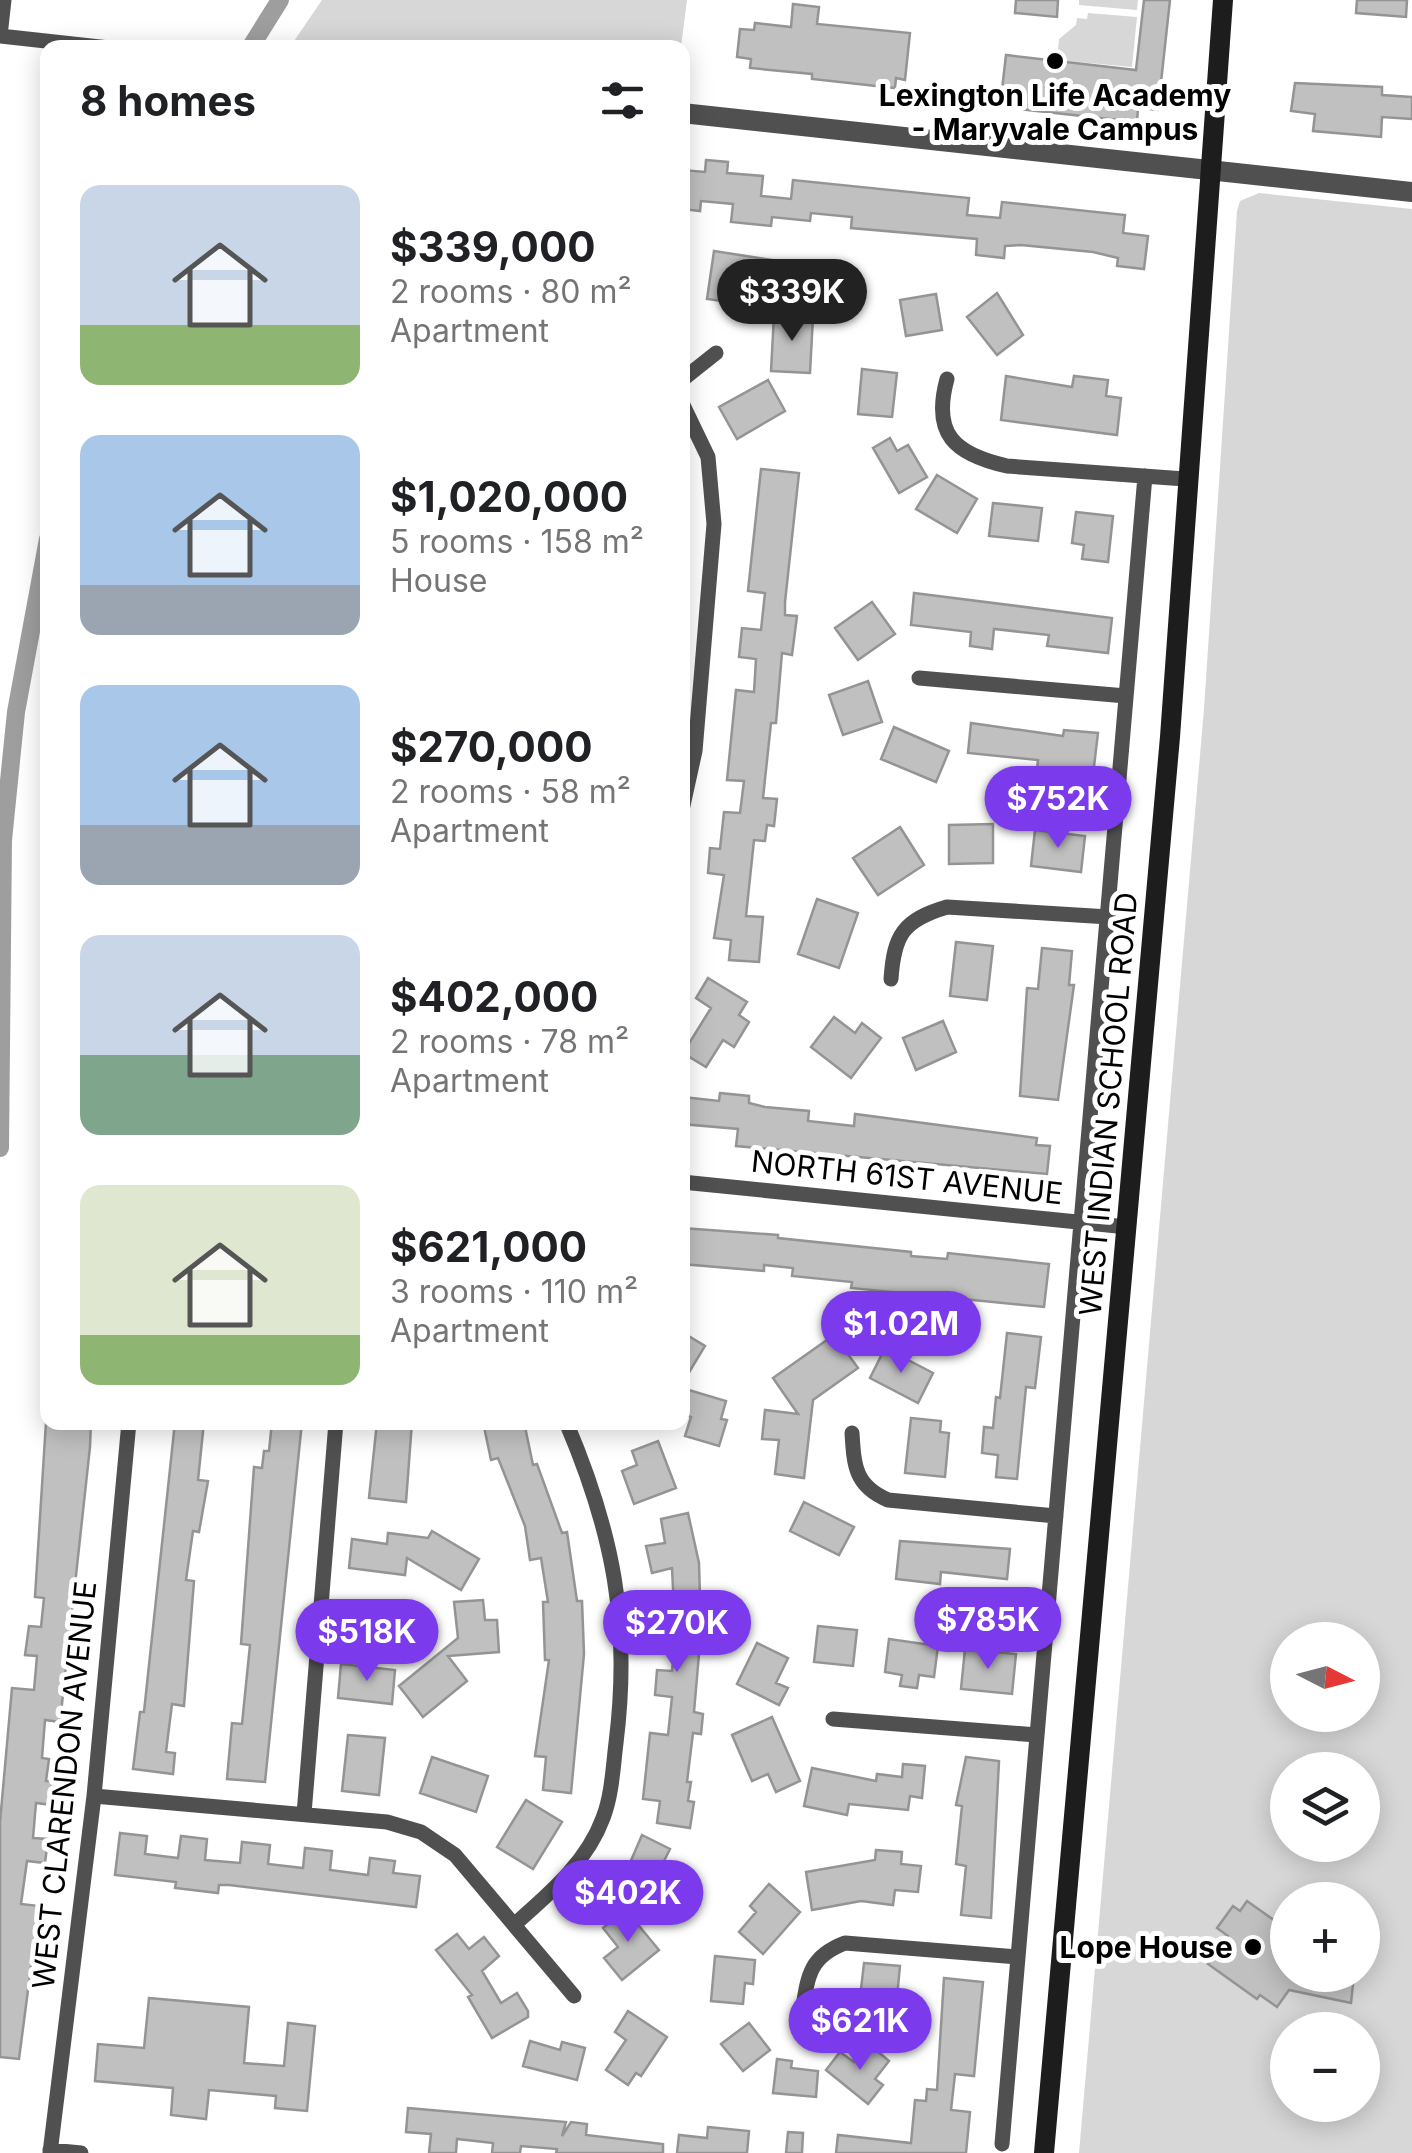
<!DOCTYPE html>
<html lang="en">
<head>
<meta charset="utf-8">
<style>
  :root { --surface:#fff; --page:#f6f6f6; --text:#202124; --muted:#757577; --accent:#7c3aed }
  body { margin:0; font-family:Inter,sans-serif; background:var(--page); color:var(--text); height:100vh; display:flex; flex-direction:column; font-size:38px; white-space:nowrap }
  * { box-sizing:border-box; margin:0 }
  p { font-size:32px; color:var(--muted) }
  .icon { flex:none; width:55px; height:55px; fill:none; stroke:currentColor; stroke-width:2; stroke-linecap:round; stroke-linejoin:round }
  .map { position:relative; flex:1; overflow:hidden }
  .panel { position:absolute; left:40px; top:40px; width:650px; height:1390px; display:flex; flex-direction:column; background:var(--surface); border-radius:20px; box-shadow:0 5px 25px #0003 }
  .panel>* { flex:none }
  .needle { width:65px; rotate:96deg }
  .controls { position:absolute; left:1270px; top:1622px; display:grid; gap:20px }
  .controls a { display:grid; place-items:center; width:110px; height:110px; border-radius:50%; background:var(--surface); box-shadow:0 5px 25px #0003; font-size:50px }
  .price { position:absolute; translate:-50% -85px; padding:0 22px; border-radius:35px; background:var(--accent); color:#fff; font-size:32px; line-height:65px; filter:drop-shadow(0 2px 5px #0008) }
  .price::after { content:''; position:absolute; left:50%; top:60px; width:30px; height:22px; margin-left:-15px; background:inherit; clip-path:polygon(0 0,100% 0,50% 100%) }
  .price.current { background:#222; color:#fff }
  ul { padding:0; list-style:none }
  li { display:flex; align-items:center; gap:30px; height:250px; padding:0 40px }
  li span { display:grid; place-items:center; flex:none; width:280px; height:200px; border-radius:20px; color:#555 }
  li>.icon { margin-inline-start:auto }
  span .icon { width:120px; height:120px; fill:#fffc; stroke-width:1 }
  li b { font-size:42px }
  h2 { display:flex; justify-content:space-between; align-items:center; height:120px; padding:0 40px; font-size:42px }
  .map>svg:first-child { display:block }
  .green { fill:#d7d7d7; fill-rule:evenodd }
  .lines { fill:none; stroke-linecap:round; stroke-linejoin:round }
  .canal { stroke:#9e9e9e; stroke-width:18 }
  .building { fill:#c0c0c0; stroke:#949494; stroke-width:2.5 }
  .minor { stroke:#505050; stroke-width:15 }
  .tertiary { stroke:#505050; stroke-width:20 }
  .secondary { stroke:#1d1d1d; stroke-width:20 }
  .poi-dot { fill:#000; stroke:#fff; stroke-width:4 }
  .labels { text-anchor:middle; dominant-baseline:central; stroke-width:10; stroke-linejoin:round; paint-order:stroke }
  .poi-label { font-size:30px; font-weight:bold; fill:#000; stroke:#fff }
  .street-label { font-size:30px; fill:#000; stroke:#fff }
</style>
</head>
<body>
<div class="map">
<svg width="1412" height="2153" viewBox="0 0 1412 2153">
  <rect width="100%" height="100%" fill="#fff"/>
  <path class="green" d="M 322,0 L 687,0 L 681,47 L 290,47 Z
    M 1079,0 L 1138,0 L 1137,10 L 1079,5 Z
    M 1088,13 L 1137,17 L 1132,67 L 1057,60 L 1059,39 L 1076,25 L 1077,18 L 1087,19 Z
    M 1259,193 L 1412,209 L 1412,2153 L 1079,2153 L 1204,709 L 1237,211 L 1240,201 ZM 1288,1640 L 1362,1640 L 1362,1715 L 1288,1715 ZM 1288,1770 L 1362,1770 L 1362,1845 L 1288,1845 ZM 1288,1900 L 1362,1900 L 1362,1975 L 1288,1975 ZM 1288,2030 L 1362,2030 L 1362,2105 L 1288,2105 Z"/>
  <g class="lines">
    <path class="canal" d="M 250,48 L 280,0
      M 0,1148 L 3,840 L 16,712 L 48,539"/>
  </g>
  <path class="building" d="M 1016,0 L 1058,0 L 1057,17 L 1015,13 Z
    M 1144,0 L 1170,0 L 1158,110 L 1138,108 L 1137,122 L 1000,107 L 1006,55 L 1136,70 Z
    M 1357,0 L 1407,0 L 1406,17 L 1356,13 Z
    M 793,4 L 819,7 L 817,24 L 910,33 L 905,80 L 896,78 L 895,88 L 812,79 L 812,74 L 750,68 L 751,59 L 737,57 L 740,29 L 754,30 L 755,23 L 791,27 Z
    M 1295,83 L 1382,87 L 1382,95 L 1412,97 L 1412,119 L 1382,117 L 1381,137 L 1313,131 L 1315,114 L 1291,111 Z
    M 706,160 L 728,162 L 727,173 L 763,176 L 761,196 L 791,199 L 793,180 L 969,198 L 967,215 L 1000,218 L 1002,202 L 1125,215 L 1123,233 L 1148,236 L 1144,269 L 1117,266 L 1118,258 L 1093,252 L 1021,245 L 1005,246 L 1004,258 L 976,255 L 977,239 L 851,228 L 852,217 L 811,213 L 810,221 L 772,217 L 771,226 L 731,222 L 733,204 L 701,201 L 700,211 L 682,209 L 682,170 L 705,172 Z
    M 714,251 L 772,260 L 765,307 L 707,299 Z
    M 997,293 L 1023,335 L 997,355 L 967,317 Z
    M 936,294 L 942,330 L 906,336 L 900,300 Z
    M 774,315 L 813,317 L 810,373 L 771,371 Z
    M 862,369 L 897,373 L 892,417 L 858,414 Z
    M 1006,376 L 1072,387 L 1074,376 L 1108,380 L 1106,396 L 1121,398 L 1117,435 L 1001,420 Z
    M 768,380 L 785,411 L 737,439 L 719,407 Z
    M 890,438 L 897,451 L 908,445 L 927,477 L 899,493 L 873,448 Z
    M 761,469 L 799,473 L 785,602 L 785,615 L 797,616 L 792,655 L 782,653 L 776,723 L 771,723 L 763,798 L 777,799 L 774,826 L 767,825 L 765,841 L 754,840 L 746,916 L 763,917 L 759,962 L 729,960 L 731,940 L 714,938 L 724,875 L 708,873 L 710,848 L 720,849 L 724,812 L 740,813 L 744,781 L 727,780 L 736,690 L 754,692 L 756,659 L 739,657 L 742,628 L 761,630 L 765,593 L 748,591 Z
    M 937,475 L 977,499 L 957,533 L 916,509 Z
    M 993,503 L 1042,508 L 1038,541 L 989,536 Z
    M 1076,512 L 1113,516 L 1108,562 L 1082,559 L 1084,545 L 1072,543 Z
    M 914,593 L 1112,618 L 1108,653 L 1047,646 L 1049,635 L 994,629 L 992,649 L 970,646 L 971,632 L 911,625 Z
    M 872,602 L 895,634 L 858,660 L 835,628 Z
    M 868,681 L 882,722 L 843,735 L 829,695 Z
    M 971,723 L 1063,736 L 1064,730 L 1098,733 L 1093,775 L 1037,769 L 1038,760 L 968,753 Z
    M 894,727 L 949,751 L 936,782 L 881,759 Z
    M 993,824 L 993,863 L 949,864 L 949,825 Z
    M 900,827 L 924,865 L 878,895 L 853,858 Z
    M 1035,830 L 1085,836 L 1081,872 L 1031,866 Z
    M 817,899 L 858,913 L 839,968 L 798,954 Z
    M 956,942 L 993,946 L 987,1000 L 950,996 Z
    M 1042,948 L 1072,951 L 1069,985 L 1074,985 L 1058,1100 L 1020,1096 L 1027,988 L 1038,989 Z
    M 708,978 L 747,1002 L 739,1015 L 749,1022 L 734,1047 L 723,1040 L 706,1067 L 683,1053 L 711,1008 L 696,998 Z
    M 834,1017 L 855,1033 L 862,1023 L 881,1038 L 851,1078 L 811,1047 Z
    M 943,1021 L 956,1052 L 916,1070 L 903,1038 Z
    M 720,1093 L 749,1096 L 749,1103 L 765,1107 L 809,1111 L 808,1121 L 854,1126 L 855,1114 L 1037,1138 L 1036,1145 L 1050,1146 L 1047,1174 L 736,1146 L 738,1129 L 682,1124 L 682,1097 L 719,1101 Z
    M 682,1228 L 778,1235 L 778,1238 L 911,1252 L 911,1256 L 947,1259 L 948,1253 L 1049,1264 L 1044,1307 L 851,1288 L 852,1282 L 792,1276 L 793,1268 L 764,1265 L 764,1271 L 682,1264 Z
    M 682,1332 L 705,1346 L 682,1384 Z
    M 1007,1333 L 1041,1337 L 1035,1388 L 1026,1387 L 1017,1479 L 996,1477 L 998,1455 L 982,1453 L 984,1427 L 993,1428 L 996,1397 L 1000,1398 Z
    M 834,1335 L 858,1368 L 813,1400 L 804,1478 L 775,1474 L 779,1440 L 762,1439 L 765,1410 L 798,1414 L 773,1378 Z
    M 885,1348 L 933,1373 L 918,1403 L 870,1378 Z
    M 682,1388 L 726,1401 L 721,1419 L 727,1420 L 719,1446 L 685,1436 L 691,1417 L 682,1414 Z
    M 911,1418 L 941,1421 L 940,1432 L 949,1433 L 945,1477 L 905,1473 Z
    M 46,1422 L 91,1422 L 90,1447 L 60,1722 L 45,1720 L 42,1758 L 49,1759 L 46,1781 L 55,1782 L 52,1805 L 36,1803 L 33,1838 L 48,1839 L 45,1863 L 27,1861 L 21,1904 L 39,1906 L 19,2059 L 0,2057 L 0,1822 L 12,1688 L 34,1690 L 37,1656 L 25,1655 L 29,1626 L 41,1627 L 44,1598 L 35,1597 Z
    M 175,1422 L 204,1422 L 198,1480 L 208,1481 L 199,1532 L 193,1531 L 186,1580 L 194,1581 L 184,1706 L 172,1704 L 166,1752 L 175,1753 L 173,1774 L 133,1769 L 140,1712 L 144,1712 Z
    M 272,1422 L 302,1422 L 265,1782 L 227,1779 L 232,1723 L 242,1724 L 250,1645 L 241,1644 L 254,1467 L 262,1468 L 264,1451 L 269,1451 Z
    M 377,1422 L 412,1422 L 406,1502 L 369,1498 Z
    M 483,1422 L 524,1422 L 533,1465 L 537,1464 L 562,1533 L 567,1532 L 577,1601 L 582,1601 L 584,1654 L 571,1793 L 543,1790 L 546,1757 L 535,1756 L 549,1660 L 545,1660 L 543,1602 L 548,1602 L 541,1558 L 530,1560 L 525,1526 L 498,1458 L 491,1460 Z
    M 658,1441 L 676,1488 L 634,1504 L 622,1471 L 637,1465 L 632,1451 Z
    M 804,1502 L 854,1527 L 839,1555 L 790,1531 Z
    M 688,1513 L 699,1563 L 701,1631 L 694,1712 L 703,1714 L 701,1734 L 693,1733 L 687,1782 L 691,1782 L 688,1801 L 694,1802 L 690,1828 L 657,1823 L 660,1801 L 643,1799 L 650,1733 L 668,1735 L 672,1697 L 655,1695 L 657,1670 L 672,1671 L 676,1633 L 657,1634 L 656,1610 L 674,1609 L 672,1568 L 652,1573 L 646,1546 L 665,1543 L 661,1519 Z
    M 432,1531 L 479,1559 L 461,1590 L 407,1558 L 405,1575 L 349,1568 L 352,1539 L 387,1544 L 388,1533 L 428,1538 Z
    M 900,1541 L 1010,1549 L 1007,1579 L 941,1572 L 940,1584 L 896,1579 Z
    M 483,1600 L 485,1620 L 497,1620 L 499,1652 L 448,1656 L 467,1681 L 423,1717 L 399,1686 L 458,1638 L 454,1602 Z
    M 818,1626 L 857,1630 L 853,1666 L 814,1662 Z
    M 889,1639 L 938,1646 L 934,1677 L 919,1675 L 917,1688 L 900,1686 L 902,1675 L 885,1672 Z
    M 757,1643 L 788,1658 L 776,1683 L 788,1688 L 779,1705 L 737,1684 Z
    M 965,1649 L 1016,1654 L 1012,1694 L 961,1689 Z
    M 341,1664 L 395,1670 L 392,1704 L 338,1698 Z
    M 772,1717 L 800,1781 L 776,1792 L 768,1774 L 752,1781 L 732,1735 Z
    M 348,1735 L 385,1738 L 379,1795 L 342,1791 Z
    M 432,1757 L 488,1776 L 476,1812 L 420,1793 Z
    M 966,1757 L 999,1761 L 991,1918 L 961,1915 L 966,1866 L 956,1864 L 962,1806 L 956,1805 Z
    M 903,1764 L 925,1766 L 922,1798 L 910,1796 L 908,1810 L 849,1804 L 847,1815 L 804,1806 L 812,1768 L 876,1781 L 877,1774 L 902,1777 Z
    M 526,1800 L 562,1822 L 533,1869 L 497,1847 Z
    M 120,1833 L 147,1836 L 145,1854 L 178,1858 L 181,1836 L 207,1839 L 205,1860 L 240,1863 L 242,1842 L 270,1845 L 268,1864 L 303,1868 L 305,1848 L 332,1851 L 330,1870 L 368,1875 L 370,1858 L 395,1861 L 393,1873 L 420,1876 L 416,1907 L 229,1885 L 219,1885 L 218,1893 L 175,1888 L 176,1882 L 115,1875 Z
    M 642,1835 L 670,1849 L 645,1899 L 620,1886 Z
    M 876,1850 L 902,1852 L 901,1864 L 921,1866 L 918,1892 L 895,1890 L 893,1905 L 861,1901 L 812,1910 L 806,1872 L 875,1860 Z
    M 769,1884 L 800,1912 L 763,1954 L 739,1932 L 756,1912 L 750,1906 Z
    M 1247,1901 L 1288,1930 L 1288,1975 L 1354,1975 L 1351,2003 L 1289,1990 L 1277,2007 L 1260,1995 L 1257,1999 L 1208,1964 L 1228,1936 L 1217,1928 L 1233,1906 L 1240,1911 Z
    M 625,1909 L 659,1950 L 622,1980 L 604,1958 L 618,1947 L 603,1928 Z
    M 457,1934 L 469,1949 L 484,1937 L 499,1956 L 482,1971 L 501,2003 L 517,1993 L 528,2011 L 528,2017 L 492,2038 L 468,1997 L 472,1995 L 436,1950 Z
    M 715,1956 L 755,1960 L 753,1984 L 745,1983 L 743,2004 L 711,2001 Z
    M 864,1963 L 900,1966 L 895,2018 L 858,2015 Z
    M 944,1978 L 983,1982 L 974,2076 L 955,2074 L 951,2110 L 970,2112 L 966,2153 L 836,2153 L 838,2135 L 911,2143 L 915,2100 L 926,2101 L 927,2089 L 937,2090 Z
    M 149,1998 L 249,2007 L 244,2063 L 284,2066 L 288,2023 L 315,2026 L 307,2111 L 275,2108 L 276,2096 L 209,2090 L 206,2119 L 171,2115 L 173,2088 L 95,2081 L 98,2044 L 144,2048 Z
    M 628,2011 L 667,2037 L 641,2076 L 636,2073 L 628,2085 L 606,2070 L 626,2040 L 615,2032 Z
    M 749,2023 L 770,2050 L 743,2071 L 721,2044 Z
    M 530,2041 L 560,2050 L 562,2042 L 585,2048 L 577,2080 L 523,2066 Z
    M 869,2044 L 889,2061 L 875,2079 L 883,2085 L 868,2104 L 826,2070 L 840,2052 L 854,2062 Z
    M 777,2059 L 792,2061 L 791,2068 L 818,2071 L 816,2097 L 773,2093 Z
    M 408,2108 L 566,2122 L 562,2136 L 571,2122 L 587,2124 L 586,2135 L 663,2144 L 663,2153 L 556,2153 L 557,2149 L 521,2146 L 520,2153 L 492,2153 L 493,2143 L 457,2139 L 456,2153 L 429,2153 L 431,2134 L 406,2132 Z
    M 708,2127 L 749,2131 L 747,2153 L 677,2153 L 679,2135 L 707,2138 Z
    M 788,2132 L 803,2133 L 802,2153 L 786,2153 Z"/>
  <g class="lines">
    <path class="minor" d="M 0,36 L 109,48
      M 0,36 L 4,0
      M 947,379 C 932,434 954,454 1007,466 L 1185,479
      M 682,380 L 716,353
      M 682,403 L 708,457 L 714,524 L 695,751 L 682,810
      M 919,678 L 1126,696
      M 891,979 C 894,935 903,920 947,907 L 1109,917
      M 682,1182 L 1127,1227
      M 852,1433 C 854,1466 855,1486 888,1500 L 1056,1516
      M 322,1615 L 401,1621
      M 833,1719 L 1037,1735
      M 94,1796 L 387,1822 L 421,1832 L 455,1855 L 574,1996
      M 304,1814 L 336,1422
      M 516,1923 C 550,1893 587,1862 603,1818 C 612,1795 613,1767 616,1743 C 631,1623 613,1532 566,1422
      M 803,2007 C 808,1974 811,1956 845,1943 L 1018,1957
      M 1002,2144 L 1145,476
      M 50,2150 L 81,2153
      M 50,2153 L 94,1796 L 129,1422"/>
    <path class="tertiary" d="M 682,113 L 1412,192"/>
    <path class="secondary" d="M 1044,2153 L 1170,737 L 1223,0"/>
  </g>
  <g class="poi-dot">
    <circle cx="1055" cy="61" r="10"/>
    <circle cx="1253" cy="1947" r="10"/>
  </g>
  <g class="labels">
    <g class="poi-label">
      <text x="1055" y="95">Lexington Life Academy<tspan x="1055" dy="34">- Maryvale Campus</tspan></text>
      <text x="1233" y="1947" text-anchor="end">Lope House</text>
    </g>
    <g class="street-label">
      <text transform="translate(1108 1104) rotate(-85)">WEST INDIAN SCHOOL ROAD</text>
      <text transform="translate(907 1177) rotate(6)">NORTH 61ST AVENUE</text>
      <text transform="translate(64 1785) rotate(-84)">WEST CLARENDON AVENUE</text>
    </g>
  </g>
</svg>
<div class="controls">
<a><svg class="needle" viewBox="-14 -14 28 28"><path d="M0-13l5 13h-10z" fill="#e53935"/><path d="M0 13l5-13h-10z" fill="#757577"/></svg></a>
<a><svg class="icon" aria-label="layers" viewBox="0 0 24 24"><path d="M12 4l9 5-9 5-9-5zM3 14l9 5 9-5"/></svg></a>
<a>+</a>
<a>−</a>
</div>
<b class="price current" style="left:792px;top:344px">$339K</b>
<b class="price" style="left:1058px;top:851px">$752K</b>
<b class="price" style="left:901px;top:1376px">$1.02M</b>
<b class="price" style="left:988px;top:1672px">$785K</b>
<b class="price" style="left:677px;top:1675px">$270K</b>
<b class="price" style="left:367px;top:1684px">$518K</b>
<b class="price" style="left:628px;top:1945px">$402K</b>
<b class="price" style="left:860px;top:2073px">$621K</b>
<section class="panel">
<h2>8 homes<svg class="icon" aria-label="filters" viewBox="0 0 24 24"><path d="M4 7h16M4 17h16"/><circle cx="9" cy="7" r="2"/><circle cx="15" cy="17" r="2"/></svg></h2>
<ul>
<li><span style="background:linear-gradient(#c9d6e8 70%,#8fb573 0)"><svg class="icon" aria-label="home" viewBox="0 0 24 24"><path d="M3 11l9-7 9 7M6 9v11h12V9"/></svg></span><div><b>$339,000</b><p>2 rooms · 80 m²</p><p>Apartment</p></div></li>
<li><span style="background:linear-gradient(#a9c7e8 75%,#9aa5b1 0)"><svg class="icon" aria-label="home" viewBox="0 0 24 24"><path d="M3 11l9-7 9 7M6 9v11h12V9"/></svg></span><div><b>$1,020,000</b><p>5 rooms · 158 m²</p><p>House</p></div></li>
<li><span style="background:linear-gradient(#a9c7e8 70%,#9aa5b1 0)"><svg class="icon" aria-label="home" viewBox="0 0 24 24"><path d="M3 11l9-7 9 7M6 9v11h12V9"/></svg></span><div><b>$270,000</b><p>2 rooms · 58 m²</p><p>Apartment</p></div></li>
<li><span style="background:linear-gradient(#c9d6e8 60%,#7fa58c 0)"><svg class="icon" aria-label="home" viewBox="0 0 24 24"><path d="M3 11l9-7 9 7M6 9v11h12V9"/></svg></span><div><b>$402,000</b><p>2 rooms · 78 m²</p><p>Apartment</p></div></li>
<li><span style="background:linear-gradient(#dfe7d0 75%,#8fb573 0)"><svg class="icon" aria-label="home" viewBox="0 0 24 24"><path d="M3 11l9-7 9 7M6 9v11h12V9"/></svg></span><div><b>$621,000</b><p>3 rooms · 110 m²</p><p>Apartment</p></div></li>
</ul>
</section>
</div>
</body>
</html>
